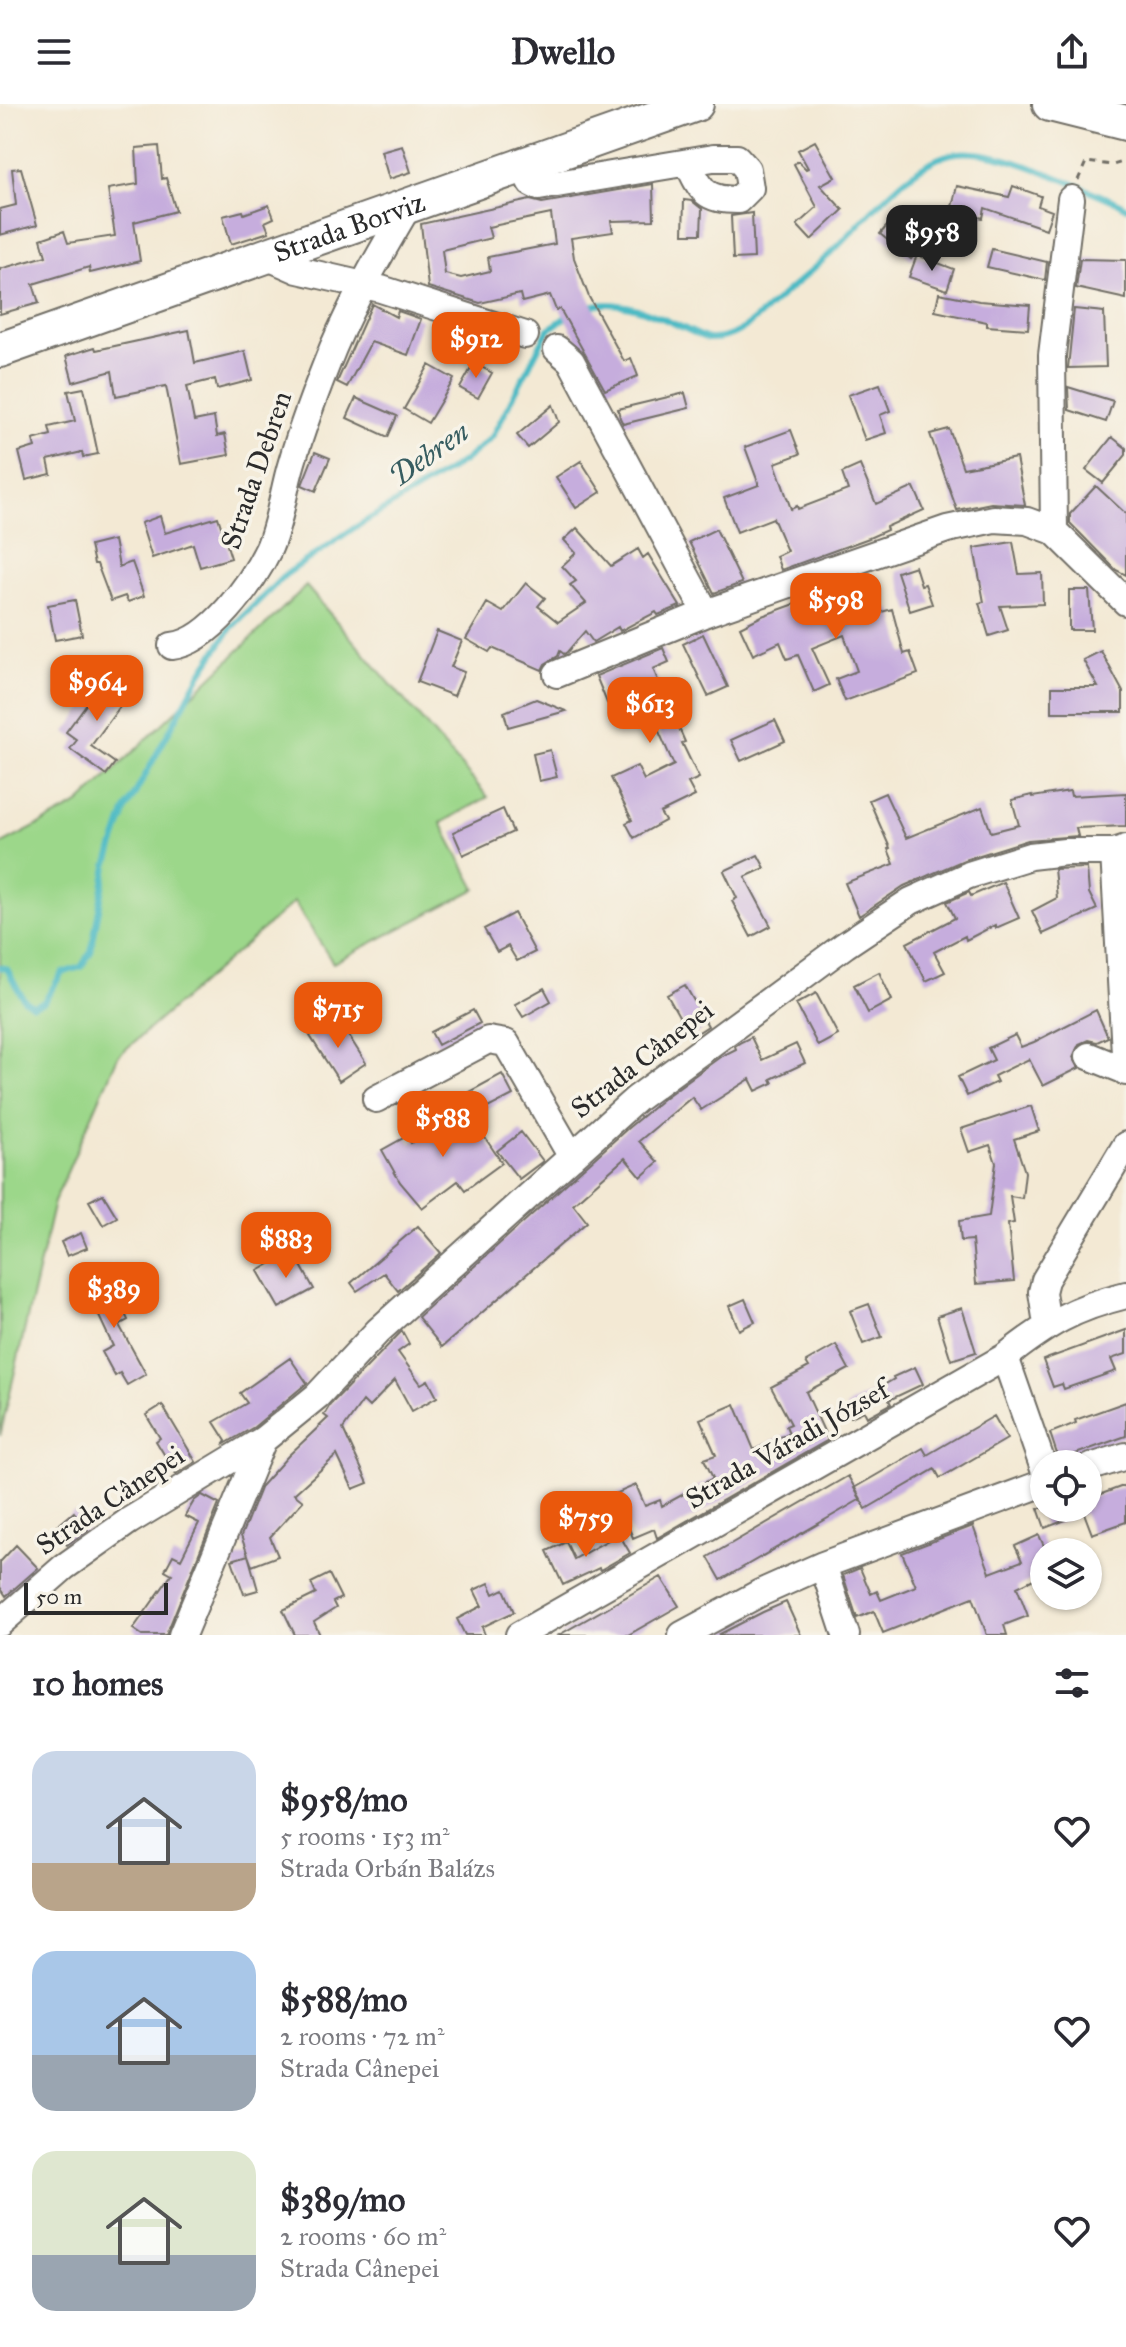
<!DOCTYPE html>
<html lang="en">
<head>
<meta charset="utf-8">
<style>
  :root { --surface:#fff; --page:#f7f7f7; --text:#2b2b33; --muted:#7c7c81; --accent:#ea580c }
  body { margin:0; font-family:"IM FELL Great Primer",serif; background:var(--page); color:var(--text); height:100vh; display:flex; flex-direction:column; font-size:30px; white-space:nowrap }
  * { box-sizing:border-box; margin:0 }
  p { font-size:26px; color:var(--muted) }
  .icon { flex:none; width:44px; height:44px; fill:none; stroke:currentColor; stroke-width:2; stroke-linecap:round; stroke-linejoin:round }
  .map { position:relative; height:1531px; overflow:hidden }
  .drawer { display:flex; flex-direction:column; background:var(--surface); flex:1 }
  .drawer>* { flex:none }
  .tools { position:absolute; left:1030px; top:1346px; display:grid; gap:16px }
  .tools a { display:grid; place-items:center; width:72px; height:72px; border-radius:50%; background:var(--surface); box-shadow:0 2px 6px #0004; font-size:40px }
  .scale { position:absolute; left:24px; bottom:20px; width:144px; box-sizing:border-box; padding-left:8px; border:4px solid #2b2b2b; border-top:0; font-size:22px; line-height:28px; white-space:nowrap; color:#2b2b2b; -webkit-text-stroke:6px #f7f3e8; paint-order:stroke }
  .price { position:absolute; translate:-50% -68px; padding:0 18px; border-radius:16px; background:var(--accent); color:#fff; font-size:26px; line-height:52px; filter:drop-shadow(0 2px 4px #0008) }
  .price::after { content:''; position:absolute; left:50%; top:48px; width:24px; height:18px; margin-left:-12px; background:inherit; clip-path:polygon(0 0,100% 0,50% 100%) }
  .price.selected { background:#222; color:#fff }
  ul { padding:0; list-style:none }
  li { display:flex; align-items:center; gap:24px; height:200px; padding:0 32px }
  li span { display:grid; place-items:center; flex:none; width:224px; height:160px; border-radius:24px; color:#555 }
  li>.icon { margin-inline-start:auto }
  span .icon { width:96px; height:96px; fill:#fffc; stroke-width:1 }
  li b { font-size:34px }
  h2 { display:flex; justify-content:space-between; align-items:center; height:96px; padding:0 32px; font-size:34px }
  header { display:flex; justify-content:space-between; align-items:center; height:104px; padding:0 32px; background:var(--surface); font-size:36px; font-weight:700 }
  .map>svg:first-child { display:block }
  .green { fill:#9cd78a; stroke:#64815a; stroke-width:2 }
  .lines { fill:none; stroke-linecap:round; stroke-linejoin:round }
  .stream { stroke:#4cbac4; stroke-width:6 }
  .building { fill:#c6addd; fill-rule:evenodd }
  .minor-casing { stroke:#716e66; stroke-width:30 }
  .major-casing { stroke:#716e66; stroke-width:38 }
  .path { stroke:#716e66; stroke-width:3; stroke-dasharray:6 6; stroke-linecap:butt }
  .minor { stroke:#fff; stroke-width:26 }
  .major { stroke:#fff; stroke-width:34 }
  .labels { text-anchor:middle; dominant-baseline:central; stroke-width:7; stroke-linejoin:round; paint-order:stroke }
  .street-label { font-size:28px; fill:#2b2b2b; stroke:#f7f3e8 }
  .water-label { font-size:30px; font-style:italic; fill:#375d61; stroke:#f7f3e8 }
</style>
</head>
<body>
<header><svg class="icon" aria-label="menu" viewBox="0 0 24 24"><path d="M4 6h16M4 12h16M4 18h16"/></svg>Dwello<svg class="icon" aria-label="share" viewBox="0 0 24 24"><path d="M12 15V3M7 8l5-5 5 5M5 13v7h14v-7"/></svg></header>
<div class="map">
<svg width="1126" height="1531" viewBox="0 0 1126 1531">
  <rect width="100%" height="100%" fill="#f7f3e8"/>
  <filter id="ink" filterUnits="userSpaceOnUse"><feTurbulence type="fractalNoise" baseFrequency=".0125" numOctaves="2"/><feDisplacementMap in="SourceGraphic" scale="16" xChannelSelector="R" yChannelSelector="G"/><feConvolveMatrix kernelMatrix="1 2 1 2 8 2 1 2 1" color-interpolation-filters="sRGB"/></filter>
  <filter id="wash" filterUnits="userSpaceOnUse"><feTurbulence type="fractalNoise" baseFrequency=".006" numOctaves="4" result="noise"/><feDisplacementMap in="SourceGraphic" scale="32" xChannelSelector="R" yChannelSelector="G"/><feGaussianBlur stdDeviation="1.8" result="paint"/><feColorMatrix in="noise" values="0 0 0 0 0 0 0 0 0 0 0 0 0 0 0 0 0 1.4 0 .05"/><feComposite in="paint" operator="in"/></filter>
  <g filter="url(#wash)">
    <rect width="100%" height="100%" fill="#f3e9d4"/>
    <path class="green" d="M 306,482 L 488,693 L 441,719 L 476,785 L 333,859 L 294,798 L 118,952 L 54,1098 L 0,1332 L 0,741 L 79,700 Z"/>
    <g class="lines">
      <path class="stream" d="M 588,202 C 630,192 669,219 708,235 C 736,237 755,215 775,198 C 793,182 812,166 830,150 C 863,119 911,55 957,49 C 1002,44 1076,82 1119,99 L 1126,104
        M 0,863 L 7,865 L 24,896 L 33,902 L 44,898 L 62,869 L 81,863 L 91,848 L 107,762 L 125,708 L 200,571 L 231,524 L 285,471 L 351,426 L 464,357 L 492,333 L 548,226 L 570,210"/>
    </g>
    <g id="blocks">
      <path class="building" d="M 815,37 L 835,73 L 820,81 L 843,106 L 811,136 L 797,121 L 817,103 L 794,60 L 798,57 L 806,65 L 808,64 L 798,46 Z
        M 402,41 L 411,68 L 389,75 L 381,47 Z
        M 159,42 L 162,75 L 166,74 L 176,107 L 134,118 L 140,157 L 90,169 L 89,163 L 33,180 L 39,199 L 0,210 L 0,165 L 46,152 L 41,135 L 64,127 L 68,139 L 115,132 L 108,85 L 138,80 L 136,44 Z
        M 21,64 L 37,121 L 0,131 L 0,105 L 16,101 L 12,65 Z
        M 653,80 L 654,116 L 611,117 L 613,128 L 571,134 L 574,154 L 589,193 L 624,257 L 631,254 L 638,272 L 605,286 L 560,205 L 556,206 L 550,191 L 522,198 L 520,190 L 480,199 L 428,183 L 421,120 L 530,96 L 542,99 ZM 551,110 L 555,140 L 488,153 L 490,167 L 461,174 L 445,170 L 442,146 L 491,134 L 488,123 Z
        M 957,82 L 1009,93 L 1013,82 L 1041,92 L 1038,102 L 1052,107 L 1046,125 L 985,104 L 983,114 L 951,107 Z
        M 684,96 L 692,97 L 702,105 L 701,130 L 683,130 Z
        M 269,101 L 274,114 L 265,118 L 269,128 L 231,140 L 223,112 L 243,107 L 244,110 Z
        M 752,109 L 754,154 L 733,155 L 731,112 Z
        M 894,114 L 925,139 L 911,155 L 880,130 Z
        M 992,145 L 1047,158 L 1045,176 L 987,163 Z
        M 917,151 L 954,165 L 947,186 L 909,173 Z
        M 1080,155 L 1126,156 L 1126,195 L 1076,184 Z
        M 939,189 L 979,197 L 1030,201 L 1028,225 L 987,222 L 987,218 L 935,207 Z
        M 372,200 L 396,213 L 398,207 L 421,215 L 408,251 L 371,238 L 347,283 L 337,278 Z
        M 1074,205 L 1104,208 L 1106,263 L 1068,264 Z
        M 189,226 L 195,259 L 245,247 L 252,276 L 217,285 L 215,275 L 187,282 L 194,317 L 214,313 L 217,332 L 225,330 L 229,351 L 181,360 L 166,282 L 116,292 L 112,267 L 73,278 L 66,252 L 95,243 L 96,246 Z
        M 474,259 L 492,269 L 478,294 L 460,284 Z
        M 429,261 L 454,275 L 428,319 L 404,305 Z
        M 880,280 L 890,307 L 880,311 L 886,329 L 865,336 L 848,291 Z
        M 1068,283 L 1113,297 L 1106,318 L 1069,306 Z
        M 84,284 L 98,350 L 83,353 L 82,348 L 48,356 L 51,370 L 26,376 L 19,348 L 35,343 L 33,336 L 51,331 L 49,323 L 75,317 L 68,287 Z
        M 685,289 L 689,304 L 623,320 L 620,314 L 618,305 Z
        M 356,294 L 397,312 L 388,333 L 347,314 Z
        M 553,301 L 559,318 L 528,344 L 517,331 Z
        M 949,325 L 963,364 L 1016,354 L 1025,401 L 991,399 L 957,406 L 930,330 Z
        M 791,326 L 800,350 L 775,359 L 791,405 L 797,402 L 798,405 L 848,386 L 842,369 L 860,361 L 876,400 L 914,383 L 924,406 L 886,423 L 887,426 L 869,434 L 781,466 L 776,452 L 787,447 L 773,414 L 737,428 L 724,394 L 759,381 L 745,343 Z
        M 1112,333 L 1126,344 L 1126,351 L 1103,379 L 1086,366 Z
        M 315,348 L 330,354 L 316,387 L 302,381 Z
        M 581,357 L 601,388 L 576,404 L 556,373 Z
        M 1096,382 L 1126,410 L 1126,471 L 1116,466 L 1070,419 L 1070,410 Z
        M 160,412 L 165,429 L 218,413 L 231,454 L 200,463 L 193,440 L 152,454 L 141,419 Z
        M 577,424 L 611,462 L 638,445 L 643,454 L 648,450 L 680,502 L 658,511 L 656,508 L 620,527 L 618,523 L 593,538 L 585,527 L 567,548 L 564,550 L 560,547 L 558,552 L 545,560 L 542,566 L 492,544 L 489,548 L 466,535 L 487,499 L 503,508 L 526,479 L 545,494 L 538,502 L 558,518 L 586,499 L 570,481 L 576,477 L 562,462 L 576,449 L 564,436 Z
        M 716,425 L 742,479 L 714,489 L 689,438 Z
        M 114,436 L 119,463 L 132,458 L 144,492 L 128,498 L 125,492 L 111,497 L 97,460 L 94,460 L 90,442 Z
        M 1013,438 L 1019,470 L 1042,469 L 1043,500 L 1000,502 L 1008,526 L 989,532 L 979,499 L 984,498 L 974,444 Z
        M 915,462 L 921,481 L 925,480 L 932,500 L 910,507 L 897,468 Z
        M 850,480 L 864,513 L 892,505 L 904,550 L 910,548 L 918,570 L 845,597 L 836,575 L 857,567 L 844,531 L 812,544 L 829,581 L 814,588 L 798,551 L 787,555 L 780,538 L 753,551 L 740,523 L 762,512 Z
        M 1069,486 L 1089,486 L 1092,526 L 1069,526 Z
        M 75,496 L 82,531 L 55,536 L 48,501 Z
        M 437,527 L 462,537 L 451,563 L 464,568 L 454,592 L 417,578 Z
        M 703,530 L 728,583 L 708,592 L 683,540 Z
        M 663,544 L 669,558 L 653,565 L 685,638 L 682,639 L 699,674 L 688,679 L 695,692 L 660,709 L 665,717 L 634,734 L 626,719 L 632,716 L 611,674 L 637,662 L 644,676 L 674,661 L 653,614 L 647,617 L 635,588 L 607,599 L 596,572 Z
        M 1101,547 L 1123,588 L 1123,608 L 1052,608 L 1052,583 L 1098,583 L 1083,556 Z
        M 107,572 L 130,589 L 91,642 L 115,659 L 106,671 L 70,645 L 77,636 L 66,628 Z
        M 536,595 L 566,607 L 508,623 L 504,608 Z
        M 775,616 L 785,637 L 741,657 L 731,636 Z
        M 550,646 L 557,673 L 539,677 L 533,650 Z
        M 1070,687 L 1071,692 L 1126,689 L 1126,722 L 1076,724 L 1078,732 L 1028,736 L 964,756 L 904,782 L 859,812 L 845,779 L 894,760 L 888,745 L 890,744 L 869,696 L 885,689 L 906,734 L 982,703 L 991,728 L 1019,721 L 1012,696 L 1032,691 L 1033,693 Z
        M 503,705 L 513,728 L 463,751 L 453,728 Z
        M 758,751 L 765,764 L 745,773 L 771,822 L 751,833 L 732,797 L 737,794 L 724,767 Z
        M 1087,764 L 1089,789 L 1097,805 L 1043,830 L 1032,807 L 1057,794 L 1054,765 Z
        M 1003,778 L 1019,814 L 996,824 L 995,821 L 966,836 L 965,832 L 934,848 L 945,868 L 926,877 L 907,839 L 955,814 L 947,798 L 969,788 L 971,792 Z
        M 514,809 L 535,848 L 517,857 L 508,842 L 497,848 L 484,825 Z
        M 879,868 L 892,896 L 868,909 L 854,881 Z
        M 685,881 L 708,922 L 691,933 L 667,891 Z
        M 544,884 L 551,897 L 523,913 L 515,900 Z
        M 816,889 L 838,931 L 818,942 L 796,900 Z
        M 473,906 L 480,919 L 438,941 L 431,928 Z
        M 1096,906 L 1108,933 L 1097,938 L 1088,936 L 1079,940 L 1073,953 L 1079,964 L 1043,982 L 1029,955 L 994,972 L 997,978 L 967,992 L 958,973 L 994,956 L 988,944 L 1015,931 L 1021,943 L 1034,938 Z
        M 338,915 L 366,959 L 339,977 L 310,932 Z
        M 751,933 L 762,956 L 796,940 L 805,959 L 771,975 L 773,979 L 756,987 L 750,975 L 701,1006 L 692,993 L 639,1037 L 658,1058 L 641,1073 L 625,1054 L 573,1100 L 587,1118 L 442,1243 L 418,1213 L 628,1024 L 664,994 L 720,953 L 736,945 L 735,942 L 741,938 Z
        M 502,970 L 513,991 L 480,1008 L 469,988 Z
        M 1031,1002 L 1039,1027 L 1014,1035 L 1025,1068 L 1022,1094 L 1010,1092 L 1014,1119 L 1008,1120 L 1014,1177 L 976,1180 L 972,1136 L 961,1137 L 959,1117 L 989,1112 L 996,1059 L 990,1041 L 969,1048 L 961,1025 Z
        M 465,1004 L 502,1059 L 465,1086 L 458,1077 L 422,1104 L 400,1078 L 382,1046 L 407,1032 L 411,1039 Z
        M 521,1028 L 543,1057 L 519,1075 L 497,1047 Z
        M 103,1090 L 117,1113 L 103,1121 L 89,1097 Z
        M 418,1122 L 441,1149 L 398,1187 L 384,1169 L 357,1187 L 351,1179 Z
        M 81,1129 L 87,1144 L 67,1152 L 61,1138 Z
        M 293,1147 L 314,1185 L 279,1204 L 258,1167 Z
        M 106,1169 L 128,1216 L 119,1221 L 146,1270 L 127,1281 L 120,1269 L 115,1272 L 102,1248 L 113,1242 L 84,1180 Z
        M 745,1195 L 755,1218 L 739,1226 L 729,1202 Z
        M 869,1200 L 882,1233 L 863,1240 L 850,1207 Z
        M 962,1204 L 976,1248 L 951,1256 L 937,1212 Z
        M 1126,1226 L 1126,1250 L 1111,1255 L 1116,1267 L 1064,1285 L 1062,1280 L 1053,1283 L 1043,1256 Z
        M 402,1227 L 409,1240 L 398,1248 L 421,1280 L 428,1276 L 437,1293 L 412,1307 L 395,1276 L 369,1303 L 363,1297 L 343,1325 L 368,1379 L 353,1385 L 337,1351 L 294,1390 L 303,1397 L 270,1433 L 278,1452 L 252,1462 L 241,1432 L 261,1382 L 288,1352 L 328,1314 L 324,1311 L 330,1301 Z
        M 836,1241 L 849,1265 L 806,1288 L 828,1336 L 657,1434 L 654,1425 L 633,1434 L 615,1390 L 636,1381 L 645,1402 L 660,1396 L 662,1402 L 713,1374 L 704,1355 L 716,1351 L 700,1315 L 735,1300 L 754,1346 L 789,1329 L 786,1322 L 791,1320 L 771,1283 L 809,1263 L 806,1258 Z
        M 290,1254 L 307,1279 L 254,1323 L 223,1341 L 226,1337 L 214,1318 L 247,1299 L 240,1289 Z
        M 915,1263 L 923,1280 L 889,1296 L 891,1300 L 867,1313 L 864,1307 L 851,1313 L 846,1303 L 894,1275 L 893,1273 Z
        M 1126,1298 L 1126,1332 L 1059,1356 L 1050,1329 L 1076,1319 L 1075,1316 Z
        M 162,1301 L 196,1358 L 176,1370 L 156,1337 L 160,1334 L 146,1311 Z
        M 994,1312 L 1007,1335 L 940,1374 L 935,1365 L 866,1405 L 854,1384 L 923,1344 L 927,1351 Z
        M 848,1372 L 861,1395 L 721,1476 L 708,1453 Z
        M 1126,1381 L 1126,1418 L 1092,1430 L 1084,1409 L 1045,1424 L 1038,1404 L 1088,1404 L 1088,1395 Z
        M 202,1391 L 219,1400 L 166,1531 L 142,1531 L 133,1525 L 172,1470 L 165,1466 L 173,1451 L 181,1455 L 199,1419 L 185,1412 L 194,1397 Z
        M 74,1408 L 88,1426 L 67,1441 L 54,1425 Z
        M 973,1422 L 990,1469 L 1022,1457 L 1015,1442 L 1039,1431 L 1044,1442 L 1044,1470 L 1017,1483 L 1028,1512 L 1004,1521 L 1007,1531 L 987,1531 L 973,1493 L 883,1529 L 874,1507 L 857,1514 L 843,1471 L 860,1464 L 871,1490 L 877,1487 L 881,1496 L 916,1482 L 902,1449 Z
        M 619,1430 L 630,1449 L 600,1466 L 599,1464 L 563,1481 L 547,1447 L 566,1438 L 574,1455 Z
        M 16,1441 L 38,1464 L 6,1492 L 0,1483 L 0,1458 Z
        M 248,1451 L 258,1486 L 244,1490 L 232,1456 Z
        M 329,1470 L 341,1494 L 333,1498 L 336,1504 L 314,1518 L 320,1531 L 295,1531 L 283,1506 L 316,1490 L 311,1479 Z
        M 661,1473 L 679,1502 L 628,1531 L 559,1531 Z
        M 489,1479 L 494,1490 L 504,1485 L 514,1508 L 482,1523 L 485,1531 L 465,1531 L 457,1515 L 482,1502 L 474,1486 Z
        M 786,1498 L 801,1531 L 718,1531 L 763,1508 Z"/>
    </g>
  </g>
  <g filter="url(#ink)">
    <use href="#blocks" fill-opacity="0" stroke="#716e66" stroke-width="2"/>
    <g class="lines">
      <defs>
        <path id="minor" d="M 523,63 L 531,79 L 539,83 L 713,54 L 737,54 L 747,65 L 750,84 L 738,96 C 705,96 701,87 688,59
          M 266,152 L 298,166 L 381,185 L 525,231
          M 557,245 L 571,257 L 706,509
          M 1054,427 L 1052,251 L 1071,95
          M 172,542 C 210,538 252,479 268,446 C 280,420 283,387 292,358 C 303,320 318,281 333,244 C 354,195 380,150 407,104
          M 557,570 L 706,509 L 947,425 L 994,415 L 1027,417 L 1054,427 L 1126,498
          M 1114,748 L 1126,968
          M 1089,952 L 1126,967
          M 376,995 L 488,936 L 506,939 L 572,1053
          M 1047,1220 L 1042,1188 L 1045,1176 L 1126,1041
          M 1005,1253 L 1044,1365
          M 1088,1364 L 1126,1352
          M 823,1461 L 846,1531
          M 0,1519 L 64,1463 L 129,1417 L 263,1336 L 317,1292 L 378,1227 L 636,995 L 845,841 L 911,797 L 969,771 L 1030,752 L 1065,748 L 1114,748 L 1126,744
          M 182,1531 L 263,1336
          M 519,1531 L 1005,1253 C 1047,1220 1073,1204 1126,1191
          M 682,1531 L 760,1489 L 823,1461 L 1044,1379"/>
        <g id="major">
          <path d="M 1050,0 L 1126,19"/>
          <path id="s1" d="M 0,246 L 696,0"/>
        </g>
      </defs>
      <use href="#minor" class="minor-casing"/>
      <use href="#major" class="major-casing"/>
      <path class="path" d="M 1078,76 L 1086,58 L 1113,61 L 1126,57"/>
      <use href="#minor" class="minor"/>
      <use href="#major" class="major"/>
    </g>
  </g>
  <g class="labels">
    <g class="street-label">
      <text stroke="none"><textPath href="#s1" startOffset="370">Strada Borviz</textPath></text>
      <text transform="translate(256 366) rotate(-71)">Strada Debren</text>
      <text transform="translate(642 955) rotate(-38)">Strada Cânepei</text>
      <text transform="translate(787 1340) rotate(-30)">Strada Váradi József</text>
      <text transform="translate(110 1396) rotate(-34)">Strada Cânepei</text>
    </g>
    <g class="water-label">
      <text transform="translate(429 350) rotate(-35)">Debren</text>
    </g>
  </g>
</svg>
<div class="tools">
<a><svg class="icon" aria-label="locate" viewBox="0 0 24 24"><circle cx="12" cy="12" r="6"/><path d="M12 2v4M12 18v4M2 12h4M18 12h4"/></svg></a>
<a><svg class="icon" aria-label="layers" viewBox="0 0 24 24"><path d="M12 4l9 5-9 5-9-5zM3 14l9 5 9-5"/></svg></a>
</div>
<div class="scale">50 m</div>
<b class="price selected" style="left:932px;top:169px">$958</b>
<b class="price" style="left:476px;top:276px">$912</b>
<b class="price" style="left:836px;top:537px">$598</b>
<b class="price" style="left:97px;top:619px">$964</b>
<b class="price" style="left:650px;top:641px">$613</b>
<b class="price" style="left:338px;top:946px">$715</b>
<b class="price" style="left:443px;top:1055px">$588</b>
<b class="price" style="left:286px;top:1176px">$883</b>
<b class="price" style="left:114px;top:1226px">$389</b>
<b class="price" style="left:586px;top:1455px">$759</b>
</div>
<section class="drawer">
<h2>10 homes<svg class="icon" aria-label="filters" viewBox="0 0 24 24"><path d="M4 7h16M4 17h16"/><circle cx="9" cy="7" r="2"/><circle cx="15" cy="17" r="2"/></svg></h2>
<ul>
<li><span style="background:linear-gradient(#c9d6e8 70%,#b9a48a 0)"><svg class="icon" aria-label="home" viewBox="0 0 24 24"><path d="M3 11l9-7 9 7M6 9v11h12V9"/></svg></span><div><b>$958/mo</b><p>5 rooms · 153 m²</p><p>Strada Orbán Balázs</p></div><svg class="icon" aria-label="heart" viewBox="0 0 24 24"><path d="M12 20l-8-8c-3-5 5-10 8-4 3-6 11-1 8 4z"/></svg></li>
<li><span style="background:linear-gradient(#a9c7e8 65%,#9aa5b1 0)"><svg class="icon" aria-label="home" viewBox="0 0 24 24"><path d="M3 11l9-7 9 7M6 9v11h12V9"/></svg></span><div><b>$588/mo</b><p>2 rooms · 72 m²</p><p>Strada Cânepei</p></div><svg class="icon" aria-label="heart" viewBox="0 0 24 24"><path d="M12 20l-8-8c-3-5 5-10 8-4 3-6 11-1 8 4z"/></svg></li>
<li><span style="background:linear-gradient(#dfe7d0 65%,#9aa5b1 0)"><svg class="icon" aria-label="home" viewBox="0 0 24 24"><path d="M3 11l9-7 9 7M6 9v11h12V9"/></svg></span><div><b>$389/mo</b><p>2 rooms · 60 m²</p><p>Strada Cânepei</p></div><svg class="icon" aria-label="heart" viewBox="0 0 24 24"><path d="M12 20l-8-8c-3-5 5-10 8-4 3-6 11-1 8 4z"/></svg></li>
</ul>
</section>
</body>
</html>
